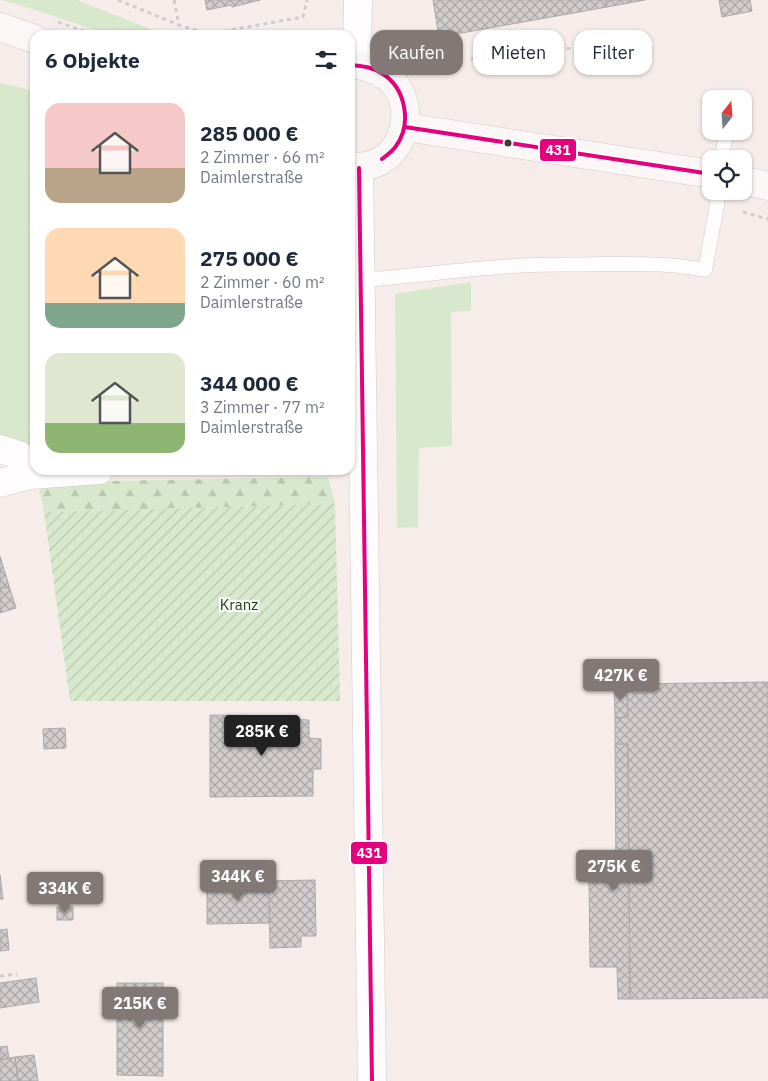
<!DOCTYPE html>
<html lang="de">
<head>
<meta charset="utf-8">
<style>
  :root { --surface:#fff; --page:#f6f6f7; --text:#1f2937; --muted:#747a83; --accent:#827976 }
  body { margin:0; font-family:"IBM Plex Sans",sans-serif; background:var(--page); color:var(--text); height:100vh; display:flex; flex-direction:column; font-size:19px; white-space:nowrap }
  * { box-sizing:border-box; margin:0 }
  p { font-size:16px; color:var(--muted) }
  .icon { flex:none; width:28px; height:28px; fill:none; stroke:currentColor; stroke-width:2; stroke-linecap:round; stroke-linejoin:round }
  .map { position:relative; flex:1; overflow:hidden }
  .panel { position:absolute; left:30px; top:30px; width:325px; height:445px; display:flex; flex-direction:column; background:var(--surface); border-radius:15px; box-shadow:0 1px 4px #0004 }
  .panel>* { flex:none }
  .banner { position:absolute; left:370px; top:30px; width:322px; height:45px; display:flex; gap:10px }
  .needle { width:32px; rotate:17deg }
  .controls { position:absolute; left:702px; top:90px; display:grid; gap:10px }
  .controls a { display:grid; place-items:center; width:50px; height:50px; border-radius:10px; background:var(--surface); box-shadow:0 1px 4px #0004; font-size:25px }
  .price { position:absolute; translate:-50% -42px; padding:0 11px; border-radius:5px; background:var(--accent); color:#fff; font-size:16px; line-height:32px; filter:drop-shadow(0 1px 2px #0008) }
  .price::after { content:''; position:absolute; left:50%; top:30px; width:15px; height:11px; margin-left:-8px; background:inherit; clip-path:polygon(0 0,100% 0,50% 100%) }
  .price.active { background:#222; color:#fff }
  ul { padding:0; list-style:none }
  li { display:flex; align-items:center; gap:15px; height:125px; padding:0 15px }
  li span { display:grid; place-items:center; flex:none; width:140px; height:100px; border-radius:15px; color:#555 }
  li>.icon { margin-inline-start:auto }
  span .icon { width:60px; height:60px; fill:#fffc; stroke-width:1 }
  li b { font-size:21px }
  h2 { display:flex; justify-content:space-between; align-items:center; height:60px; padding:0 15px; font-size:21px }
  .chip { padding:0 18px; border-radius:15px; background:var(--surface); box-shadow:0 1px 4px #0004; font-size:18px; line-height:45px }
  .chip.active { background:var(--accent); color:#fff }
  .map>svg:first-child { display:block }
  .green { fill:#d7e8cc }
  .forest { fill:url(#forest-firs) }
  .garden { fill:url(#garden-furrows) }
  .building { fill:url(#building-cross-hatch); stroke:#ada8aa }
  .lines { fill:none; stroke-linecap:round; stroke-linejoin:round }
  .service-casing { stroke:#d2cac7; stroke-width:15 }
  .minor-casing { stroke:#d2cac7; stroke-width:29 }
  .secondary-casing { stroke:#d2cac7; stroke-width:29 }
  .path { stroke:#d1cdcc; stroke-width:3; stroke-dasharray:4 4; stroke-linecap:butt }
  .service { stroke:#fefcfc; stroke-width:14 }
  .minor { stroke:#fefcfc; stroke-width:28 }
  .secondary { stroke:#fbf7f7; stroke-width:28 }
  .bus-1-casing { stroke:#fcfcfc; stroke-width:8 }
  .bus-1 { stroke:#e5007d; stroke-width:4 }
  .bus-dot { fill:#433a37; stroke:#fcfcfc; stroke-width:2 }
  .labels { text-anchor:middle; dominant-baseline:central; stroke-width:4.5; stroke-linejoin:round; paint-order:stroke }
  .park-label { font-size:15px; fill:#183d0e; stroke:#fcfcfc }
  .line-badge { stroke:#fcfcfc; stroke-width:2 }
  .badge-label { font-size:14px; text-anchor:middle; font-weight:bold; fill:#fff }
</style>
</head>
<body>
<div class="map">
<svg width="768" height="1081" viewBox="0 0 768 1081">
  <defs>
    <pattern id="forest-firs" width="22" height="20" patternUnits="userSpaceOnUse" patternTransform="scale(1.25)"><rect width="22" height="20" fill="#d7e8cc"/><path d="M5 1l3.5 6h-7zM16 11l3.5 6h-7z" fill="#bac8b0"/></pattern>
    <pattern id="garden-furrows" width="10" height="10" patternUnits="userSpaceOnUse" patternTransform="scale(1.25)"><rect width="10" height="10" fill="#d7e8cc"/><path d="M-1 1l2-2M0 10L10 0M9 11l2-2" fill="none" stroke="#bac8b0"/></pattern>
    <pattern id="building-cross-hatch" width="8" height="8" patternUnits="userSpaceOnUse" patternTransform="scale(1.25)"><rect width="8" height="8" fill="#d2cccd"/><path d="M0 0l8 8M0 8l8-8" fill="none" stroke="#aca7a7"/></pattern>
  </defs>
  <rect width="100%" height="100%" fill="#f6edea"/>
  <path class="green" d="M 2,0 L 77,0 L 165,35 L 110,35 L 29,8 Z
    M 0,83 L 35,91 L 35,448 L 29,448 L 0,438 Z
    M 471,282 L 471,311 L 451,312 L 452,446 L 419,448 L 418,527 L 397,528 L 395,294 Z"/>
  <path class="forest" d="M 328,477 L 335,504 L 44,512 L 39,488 L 52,482 Z"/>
  <path class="garden" d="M 335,504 L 340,701 L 70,701 L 44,512 Z"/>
  <path class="building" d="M 205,0 L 260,0 L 232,7 L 231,5 L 207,10 Z
    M 433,0 L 606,0 L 607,7 L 439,37 Z
    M 606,0 L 645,0 L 607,7 Z
    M 719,0 L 750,0 L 752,11 L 722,17 Z
    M 0,556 L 9,586 L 0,589 Z
    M 9,586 L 16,608 L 0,613 L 0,589 Z
    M 768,682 L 768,998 L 630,999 L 628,744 L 615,744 L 615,718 L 628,717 L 627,684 Z
    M 614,684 L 627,684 L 628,717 L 615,718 Z
    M 210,715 L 284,716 L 284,719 L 309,720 L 309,738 L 321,739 L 321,769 L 313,769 L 313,796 L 210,797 Z
    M 65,728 L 66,748 L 44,749 L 43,729 Z
    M 615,744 L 628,744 L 630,999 L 618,999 L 617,967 L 590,967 L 589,873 L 616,873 Z
    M 0,875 L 3,899 L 0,899 Z
    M 315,880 L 316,936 L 301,936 L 301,947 L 270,948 L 269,881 Z
    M 207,881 L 269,881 L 270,923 L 207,924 Z
    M 47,882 L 72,883 L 72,900 L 47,900 Z
    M 57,907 L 73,907 L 73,920 L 57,920 Z
    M 7,929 L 9,950 L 0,951 L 0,930 Z
    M 36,978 L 39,1002 L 0,1008 L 0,983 Z
    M 117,983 L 163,983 L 163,1076 L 117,1075 Z
    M 7,1046 L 9,1058 L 0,1060 L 0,1047 Z
    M 34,1055 L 38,1081 L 18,1081 L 15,1057 Z
    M 15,1057 L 18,1081 L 0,1081 L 0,1060 Z"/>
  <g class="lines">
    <defs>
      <path id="service" d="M 721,159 L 727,131
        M 361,280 C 419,276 476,267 534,265 C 557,264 580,265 603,264 C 637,264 671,263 705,270 L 717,205 L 718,191"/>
      <path id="minor" d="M 357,64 L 358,0
        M 359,168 L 372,1081
        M 0,449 L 19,455 L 31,475
        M 0,483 L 31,475 L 99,470"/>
      <path id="secondary" d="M 0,27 L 35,39
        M 350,65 C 357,64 362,66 369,68 C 428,84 410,175 350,166
        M 405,127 L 711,174
        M 744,181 L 768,186"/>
    </defs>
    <use href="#service" class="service-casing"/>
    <use href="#minor" class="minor-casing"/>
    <use href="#secondary" class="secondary-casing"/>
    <path class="path" d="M 118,0 L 179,25
      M 174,0 L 179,25 L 208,34 L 303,17 L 307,0
      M 58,22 L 95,35
      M 471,59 L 574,48
      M 743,212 L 768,219
      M 0,976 L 17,974"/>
    <use href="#service" class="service"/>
    <use href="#minor" class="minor"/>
    <use href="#secondary" class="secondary"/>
    <defs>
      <path id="bus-1" d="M 350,65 C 362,66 373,67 383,74 C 406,89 412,124 396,146 C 393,151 387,155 382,159
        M 405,127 L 711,174
        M 359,168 L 372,1081"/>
    </defs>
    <use href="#bus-1" class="bus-1-casing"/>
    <use href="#bus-1" class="bus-1"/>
  </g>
  <circle class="bus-dot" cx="508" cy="143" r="4.5"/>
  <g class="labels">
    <g class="park-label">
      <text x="239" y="604">Kranz</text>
    </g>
  </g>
  <g class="line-badge">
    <rect x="539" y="138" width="38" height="24" rx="5" fill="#e5007d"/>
    <rect x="350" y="841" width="38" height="24" rx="5" fill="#e5007d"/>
  </g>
  <g class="badge-label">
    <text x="558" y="155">431</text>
    <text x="369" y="858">431</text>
  </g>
</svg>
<div class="controls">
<a><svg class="needle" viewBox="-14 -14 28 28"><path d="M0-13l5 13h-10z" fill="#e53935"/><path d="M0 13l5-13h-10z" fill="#747a83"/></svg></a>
<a><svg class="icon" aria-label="locate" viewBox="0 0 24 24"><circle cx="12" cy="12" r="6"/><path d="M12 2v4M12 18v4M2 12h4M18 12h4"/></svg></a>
</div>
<b class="price" style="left:621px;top:701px">427K €</b>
<b class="price active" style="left:262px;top:757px">285K €</b>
<b class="price" style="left:614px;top:892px">275K €</b>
<b class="price" style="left:238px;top:902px">344K €</b>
<b class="price" style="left:65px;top:914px">334K €</b>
<b class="price" style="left:140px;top:1029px">215K €</b>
<div class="banner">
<a class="chip active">Kaufen</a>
<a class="chip">Mieten</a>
<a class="chip">Filter</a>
</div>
<section class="panel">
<h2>6 Objekte<svg class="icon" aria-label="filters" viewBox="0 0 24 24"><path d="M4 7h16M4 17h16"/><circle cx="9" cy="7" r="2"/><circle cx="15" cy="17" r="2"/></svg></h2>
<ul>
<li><span style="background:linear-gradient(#f6c9c9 65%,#b9a48a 0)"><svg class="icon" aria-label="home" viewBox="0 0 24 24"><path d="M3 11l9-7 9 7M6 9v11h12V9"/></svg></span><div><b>285 000 €</b><p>2 Zimmer · 66 m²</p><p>Daimlerstraße</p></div></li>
<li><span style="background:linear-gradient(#ffd9b3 75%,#7fa58c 0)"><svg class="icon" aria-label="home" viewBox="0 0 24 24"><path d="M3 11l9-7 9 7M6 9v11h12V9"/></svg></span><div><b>275 000 €</b><p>2 Zimmer · 60 m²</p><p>Daimlerstraße</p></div></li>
<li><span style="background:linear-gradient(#dfe7d0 70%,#8fb573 0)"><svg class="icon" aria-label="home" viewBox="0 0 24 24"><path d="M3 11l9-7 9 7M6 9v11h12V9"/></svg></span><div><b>344 000 €</b><p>3 Zimmer · 77 m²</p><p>Daimlerstraße</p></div></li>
</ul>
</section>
</div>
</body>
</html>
